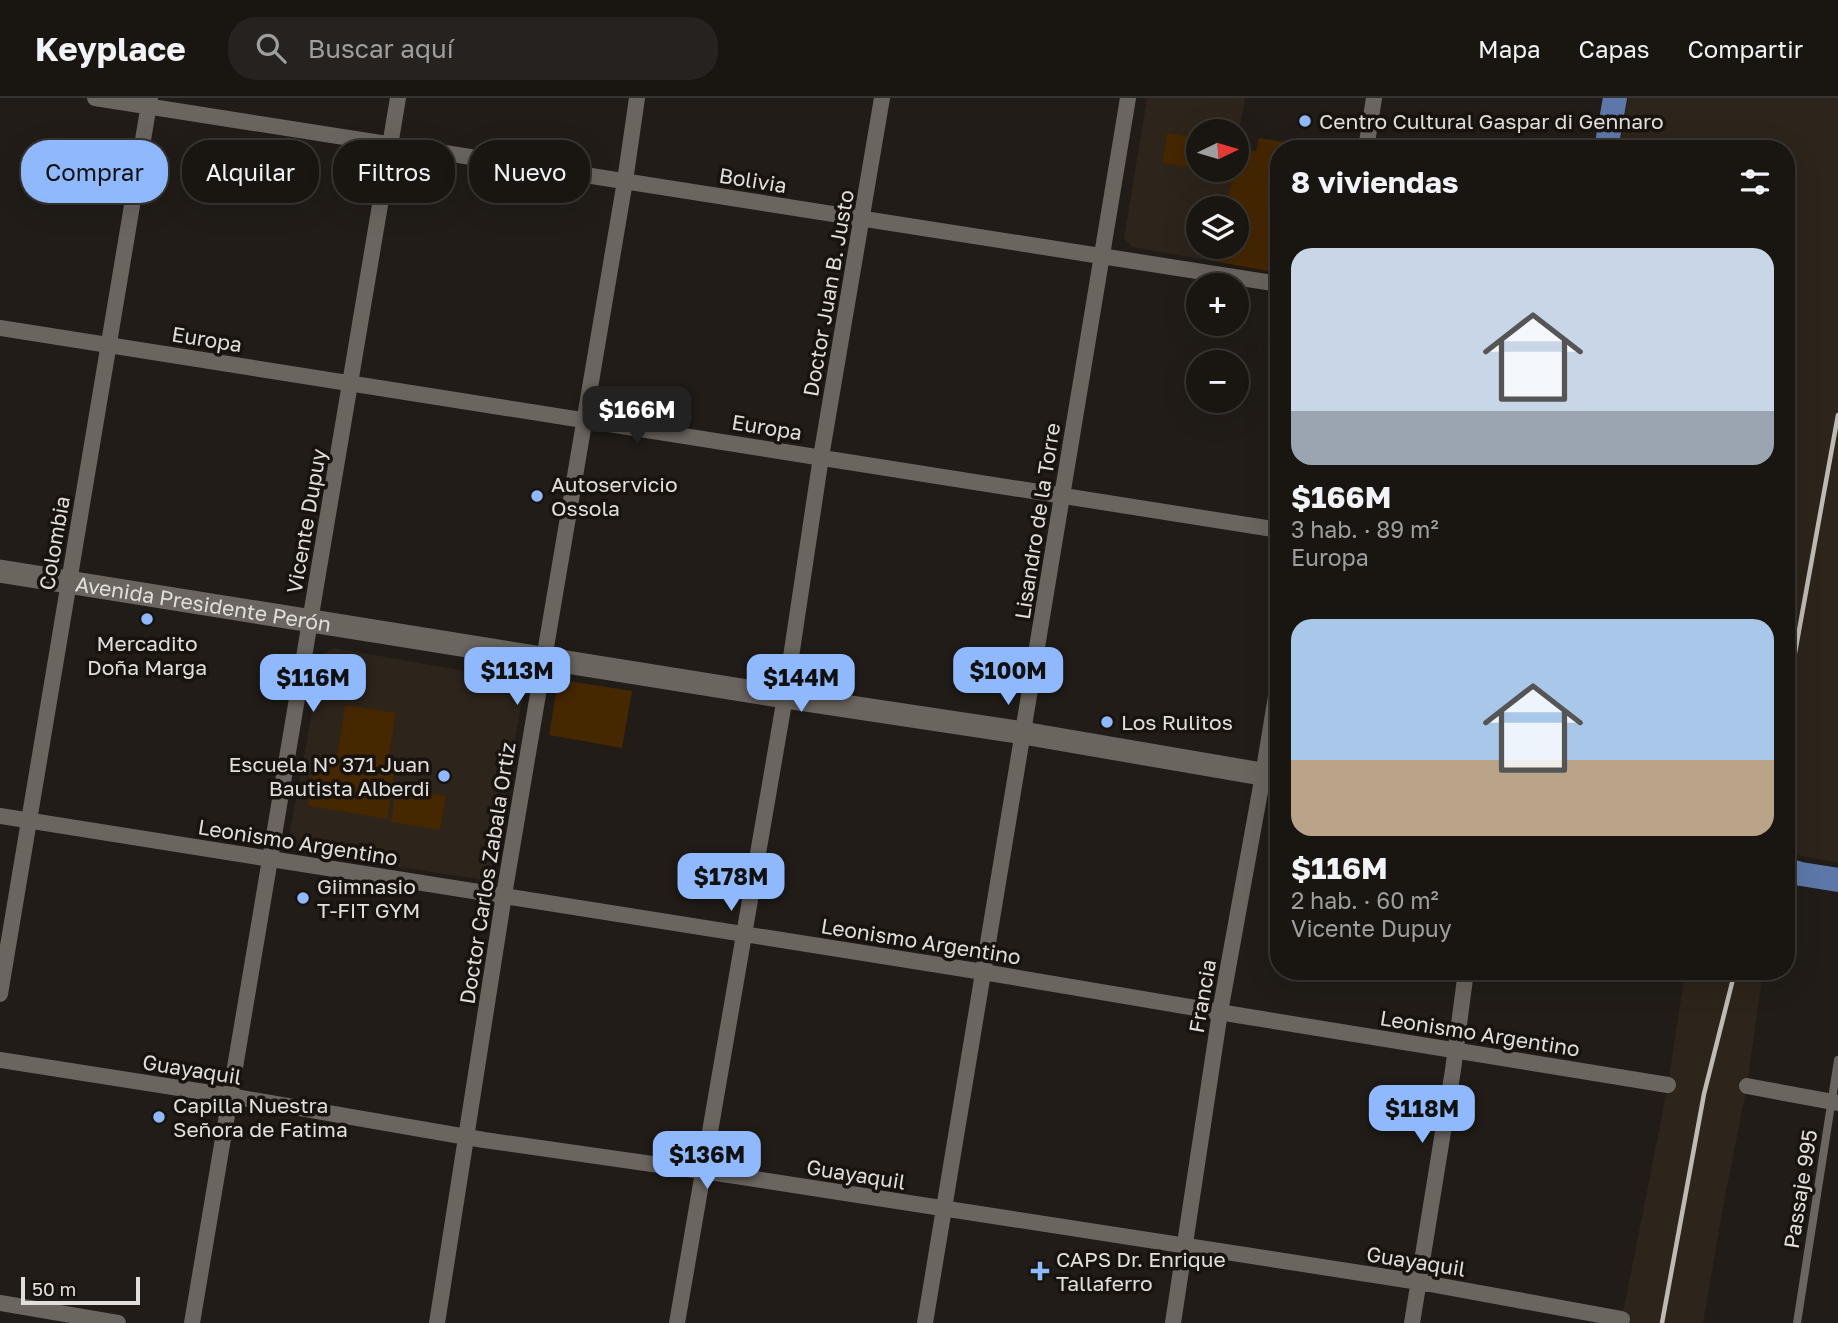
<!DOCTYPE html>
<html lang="es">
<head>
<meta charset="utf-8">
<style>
  :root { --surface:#191511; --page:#26221f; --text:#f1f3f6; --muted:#9f9f9f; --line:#373431; --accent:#8fb8fd }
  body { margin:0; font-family:"Golos Text",sans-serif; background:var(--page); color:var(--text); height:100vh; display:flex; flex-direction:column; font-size:26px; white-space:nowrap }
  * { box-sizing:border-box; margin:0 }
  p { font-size:23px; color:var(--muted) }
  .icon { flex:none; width:38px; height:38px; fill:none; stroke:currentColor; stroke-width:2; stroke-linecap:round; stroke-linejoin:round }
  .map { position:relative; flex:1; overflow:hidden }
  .details { position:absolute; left:1270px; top:42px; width:525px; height:840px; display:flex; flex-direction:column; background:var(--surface); border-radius:28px; box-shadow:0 7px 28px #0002,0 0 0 2px var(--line) }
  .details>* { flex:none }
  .top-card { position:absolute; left:21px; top:42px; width:665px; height:63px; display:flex; gap:14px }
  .needle { width:46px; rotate:85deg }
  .fabs { position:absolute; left:1186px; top:21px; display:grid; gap:14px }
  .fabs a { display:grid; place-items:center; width:63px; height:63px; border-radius:50%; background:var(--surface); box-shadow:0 7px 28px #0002,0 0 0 2px var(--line); font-size:35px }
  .scale { position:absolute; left:21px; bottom:18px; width:119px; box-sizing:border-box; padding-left:7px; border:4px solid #e2dedb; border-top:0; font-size:19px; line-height:24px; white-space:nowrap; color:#e2dedb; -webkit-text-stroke:5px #18130e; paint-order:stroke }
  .price { position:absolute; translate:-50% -60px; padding:0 16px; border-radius:14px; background:var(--accent); color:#111; font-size:23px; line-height:46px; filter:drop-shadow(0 2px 4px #0008) }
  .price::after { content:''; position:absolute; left:50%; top:42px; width:21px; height:16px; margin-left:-10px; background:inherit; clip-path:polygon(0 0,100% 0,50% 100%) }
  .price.on { background:#222; color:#fff }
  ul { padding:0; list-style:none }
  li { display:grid; align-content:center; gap:14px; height:371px; padding:0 21px }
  li span { display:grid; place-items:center; height:217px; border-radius:21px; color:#555 }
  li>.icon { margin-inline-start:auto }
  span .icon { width:126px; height:126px; fill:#fffc; stroke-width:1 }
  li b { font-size:30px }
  h2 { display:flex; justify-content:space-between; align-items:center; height:84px; padding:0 21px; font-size:30px }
  .pill { padding:0 24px; border-radius:28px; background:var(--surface); box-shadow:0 7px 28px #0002,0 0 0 2px var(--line); font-size:24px; line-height:63px }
  .pill.on { background:var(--accent); color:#111 }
  header { display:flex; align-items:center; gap:42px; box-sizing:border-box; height:98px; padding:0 35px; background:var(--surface); border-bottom:2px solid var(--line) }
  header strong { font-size:33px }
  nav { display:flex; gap:38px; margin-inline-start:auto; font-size:24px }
  .search { width:490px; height:63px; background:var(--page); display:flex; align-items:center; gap:18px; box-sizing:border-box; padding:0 24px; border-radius:28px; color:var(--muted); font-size:26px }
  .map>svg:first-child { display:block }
  .built { fill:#2d241b }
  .green { fill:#452700 }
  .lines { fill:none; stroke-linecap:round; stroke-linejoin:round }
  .lane { stroke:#6b655f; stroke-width:8 }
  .street { stroke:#6b655f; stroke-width:16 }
  .secondary { stroke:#6b655f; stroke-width:23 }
  .primary { stroke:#5d78a8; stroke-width:24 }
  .rail { stroke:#bebab6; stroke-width:4.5 }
  .poi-dot { fill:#8fb8fd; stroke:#18130e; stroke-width:2.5 }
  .labels { text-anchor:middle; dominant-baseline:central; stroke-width:7; stroke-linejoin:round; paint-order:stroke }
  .poi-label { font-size:21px; fill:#e2dedb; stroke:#18130e; text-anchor:start }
  .street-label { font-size:21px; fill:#e2dedb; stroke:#18130e }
</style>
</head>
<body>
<header>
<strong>Keyplace</strong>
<div class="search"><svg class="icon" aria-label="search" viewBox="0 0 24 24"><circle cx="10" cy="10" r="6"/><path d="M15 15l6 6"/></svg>Buscar aquí</div>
<nav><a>Mapa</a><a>Capas</a><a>Compartir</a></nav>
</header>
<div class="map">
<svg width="1838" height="1225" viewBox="0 0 1838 1225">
  <rect width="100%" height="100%" fill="#211c17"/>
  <path class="built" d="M 1147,0 L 1245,0 L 1237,44 L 1237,33 L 1199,33 L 1199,72 L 1233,72 L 1227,110 L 1199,110 L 1199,149 L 1221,149 L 1218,164 L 1132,149 L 1124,140 Z
    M 1628,0 L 1838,0 L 1838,765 L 1787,755 L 1787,51 L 1619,51 Z
    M 334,550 L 517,582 L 524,590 L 491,777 L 484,782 L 295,753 L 288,744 L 323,556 Z
    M 1685,873 L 1763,873 L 1747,988 L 1723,1109 L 1703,1225 L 1621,1225 L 1668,987 Z"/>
  <path class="green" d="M 1167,35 L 1199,40 L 1199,71 L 1162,65 Z
    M 1259,40 L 1324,50 L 1279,51 L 1279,175 L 1218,164 L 1221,149 L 1237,149 L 1237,110 L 1227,110 L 1233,72 L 1237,72 L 1237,50 L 1256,53 Z
    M 568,583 L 632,593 L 622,650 L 549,637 L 557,588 Z
    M 345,607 L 396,615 L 387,668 L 395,670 L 387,721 L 308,708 L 316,657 L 337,660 Z
    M 396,690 L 446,698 L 440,732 L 391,724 Z"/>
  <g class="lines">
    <path class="lane" d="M 1797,1225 L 1838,962"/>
    <path class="street" d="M 95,0 L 1279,186
      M 1366,51 L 1374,0
      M 0,230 L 1279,432
      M 0,718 L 983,874 L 1237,917 L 1668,987
      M 0,896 L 150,0
      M 0,962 L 230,998 L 484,1042 L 729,1077 L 1419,1184 L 1622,1221
      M 1747,988 L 1838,1005
      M 0,1205 L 118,1225
      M 192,1225 L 398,0
      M 437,1225 L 504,797 L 625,83 L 637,0
      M 677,1225 L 785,599 L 821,359 L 882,0
      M 925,1225 L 1128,0
      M 1173,1225 L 1220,914 L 1263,677 L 1279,580
      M 1412,1225 L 1453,972 L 1466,873"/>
    <path class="secondary" id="s1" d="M 0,473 L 785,599 L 1023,635 L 1279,679"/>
    <path class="primary" d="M 1606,51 L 1615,0
      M 1787,772 L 1801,776 L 1838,782"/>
    <path class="rail" d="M 1787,599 L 1838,317
      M 1662,1225 L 1704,996 L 1735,873"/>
  </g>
  <g class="poi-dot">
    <circle cx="1305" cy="23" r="7"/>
    <circle cx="537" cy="398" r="7"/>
    <circle cx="147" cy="521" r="7"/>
    <circle cx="1107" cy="624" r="7"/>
    <circle cx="444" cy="678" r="7"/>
    <circle cx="303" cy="800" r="7"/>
    <circle cx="159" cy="1019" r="7"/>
    <path d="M1036.5 1162.5h7v7h7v7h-7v7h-7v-7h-7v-7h7z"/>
  </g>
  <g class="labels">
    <g class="poi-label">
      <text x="1319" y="23">Centro Cultural Gaspar di Gennaro</text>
      <text x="551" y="386">Autoservicio<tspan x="551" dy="24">Ossola</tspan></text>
      <text x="147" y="545" text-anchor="middle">Mercadito<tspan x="147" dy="24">Doña Marga</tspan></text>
      <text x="1121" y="624">Los Rulitos</text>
      <text x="430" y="666" text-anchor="end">Escuela N° 371 Juan<tspan x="430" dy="24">Bautista Alberdi</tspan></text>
      <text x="317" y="788">Giimnasio<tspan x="317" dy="24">T-FIT GYM</tspan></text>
      <text x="173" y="1007">Capilla Nuestra<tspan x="173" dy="24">Señora de Fatima</tspan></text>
      <text x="1056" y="1161">CAPS Dr. Enrique<tspan x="1056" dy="24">Tallaferro</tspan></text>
    </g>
    <g class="street-label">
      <text transform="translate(753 82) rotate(9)">Bolivia</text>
      <text transform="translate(828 195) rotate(-80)">Doctor Juan B. Justo</text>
      <text transform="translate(207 241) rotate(9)">Europa</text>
      <text transform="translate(767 329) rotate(9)">Europa</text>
      <text transform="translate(306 423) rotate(-80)">Vicente Dupuy</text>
      <text transform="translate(1037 423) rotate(-81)">Lisandro de la Torre</text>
      <text transform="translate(54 445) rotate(-80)">Colombia</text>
      <text stroke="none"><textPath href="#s1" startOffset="206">Avenida Presidente Perón</textPath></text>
      <text transform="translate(298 744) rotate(9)">Leonismo Argentino</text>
      <text transform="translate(487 775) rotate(-81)">Doctor Carlos Zabala Ortiz</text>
      <text transform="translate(921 843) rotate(9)">Leonismo Argentino</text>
      <text transform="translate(1202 898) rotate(-80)">Francia</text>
      <text transform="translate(1480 935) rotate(9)">Leonismo Argentino</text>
      <text transform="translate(192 971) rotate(9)">Guayaquil</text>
      <text transform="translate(856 1076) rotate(9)">Guayaquil</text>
      <text transform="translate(1800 1091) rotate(-81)">Passaje 995</text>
      <text transform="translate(1416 1163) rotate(9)">Guayaquil</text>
    </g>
  </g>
</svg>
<div class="fabs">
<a><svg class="needle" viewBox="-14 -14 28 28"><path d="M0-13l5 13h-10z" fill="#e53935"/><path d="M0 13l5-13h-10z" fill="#9f9f9f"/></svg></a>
<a><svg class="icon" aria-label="layers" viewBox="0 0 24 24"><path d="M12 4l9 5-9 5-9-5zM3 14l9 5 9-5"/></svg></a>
<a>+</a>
<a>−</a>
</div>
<div class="scale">50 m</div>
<b class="price on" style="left:637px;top:348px">$166M</b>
<b class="price" style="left:517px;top:609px">$113M</b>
<b class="price" style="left:1008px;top:609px">$100M</b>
<b class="price" style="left:313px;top:616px">$116M</b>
<b class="price" style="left:801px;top:616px">$144M</b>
<b class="price" style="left:731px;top:815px">$178M</b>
<b class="price" style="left:1422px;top:1047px">$118M</b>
<b class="price" style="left:707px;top:1093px">$136M</b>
<div class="top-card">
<a class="pill on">Comprar</a>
<a class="pill">Alquilar</a>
<a class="pill">Filtros</a>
<a class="pill">Nuevo</a>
</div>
<section class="details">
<h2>8 viviendas<svg class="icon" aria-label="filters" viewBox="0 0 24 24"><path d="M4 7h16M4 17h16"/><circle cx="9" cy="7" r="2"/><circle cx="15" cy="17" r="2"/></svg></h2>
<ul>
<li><span style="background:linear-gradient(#c9d6e8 75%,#9aa5b1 0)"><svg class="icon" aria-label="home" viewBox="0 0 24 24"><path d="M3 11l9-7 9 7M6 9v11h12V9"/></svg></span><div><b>$166M</b><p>3 hab. · 89 m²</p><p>Europa</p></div></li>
<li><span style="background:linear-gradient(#a9c7e8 65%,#b9a48a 0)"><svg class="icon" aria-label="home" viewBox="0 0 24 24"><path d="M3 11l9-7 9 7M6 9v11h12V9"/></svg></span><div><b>$116M</b><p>2 hab. · 60 m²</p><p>Vicente Dupuy</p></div></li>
</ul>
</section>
</div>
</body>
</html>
